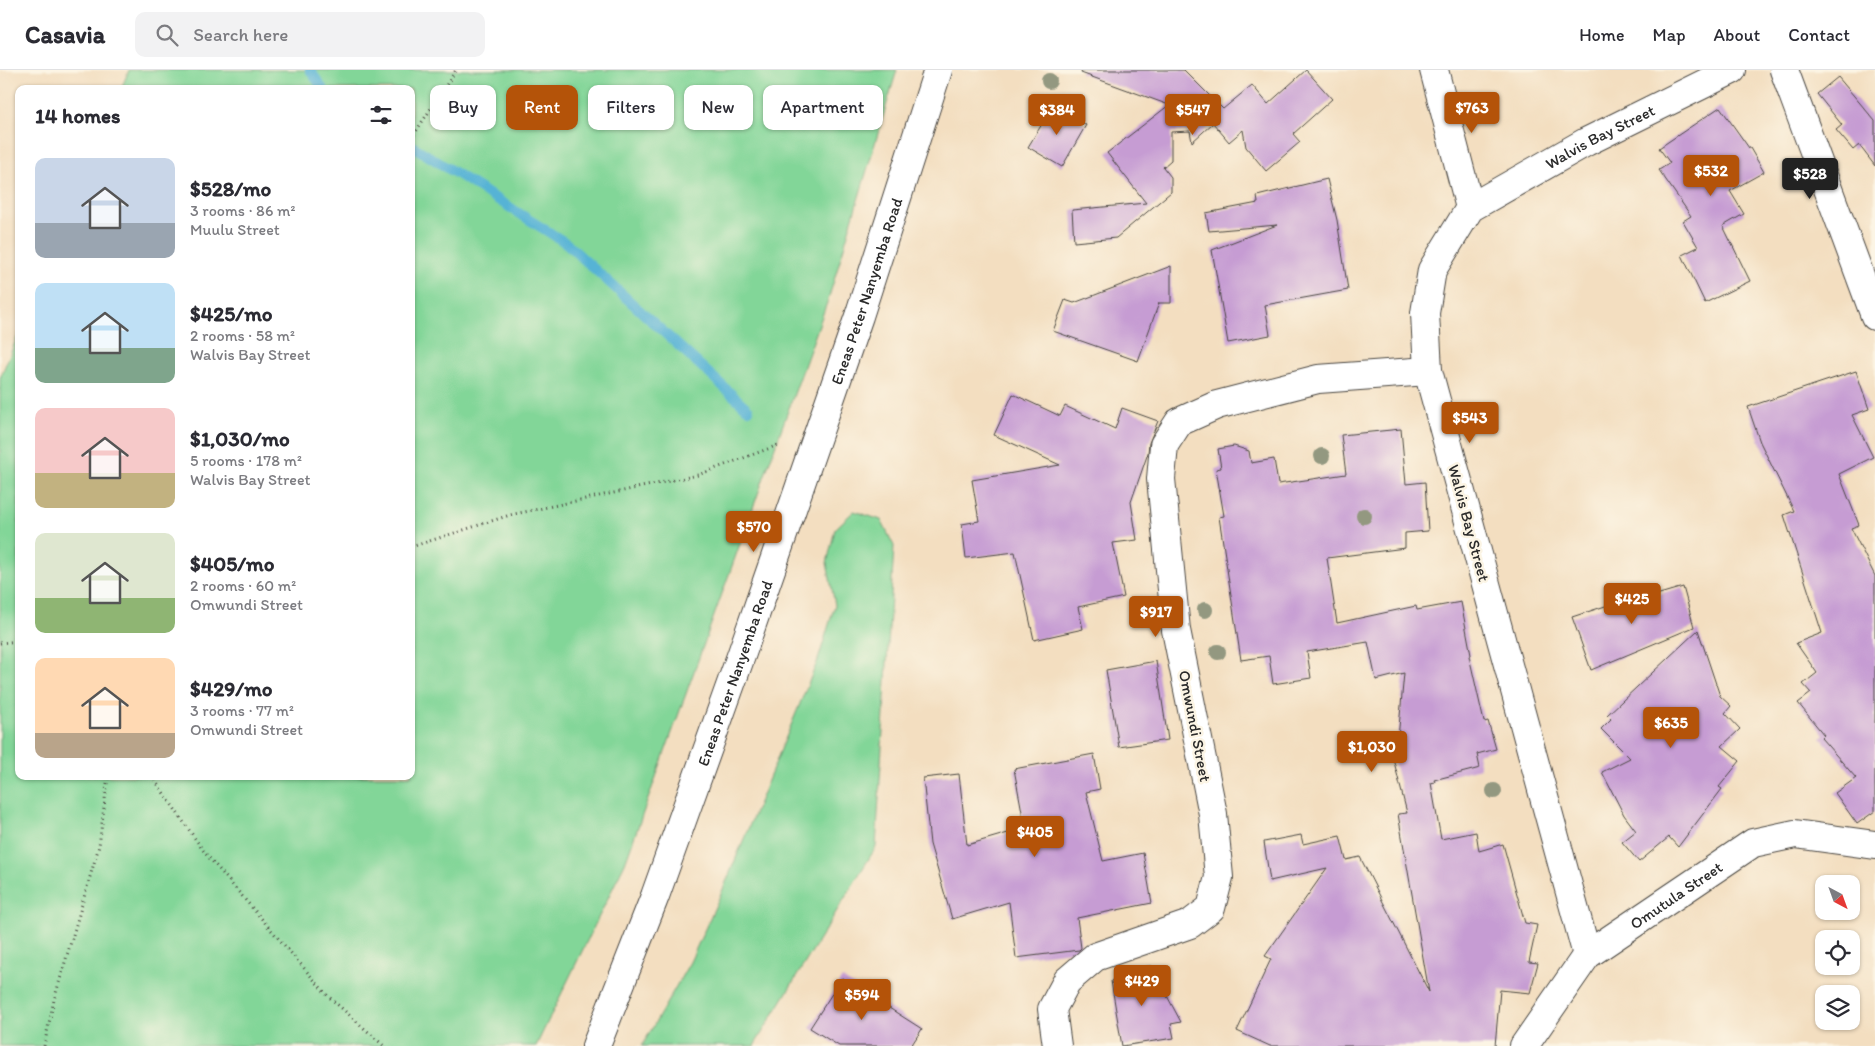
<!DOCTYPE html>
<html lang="en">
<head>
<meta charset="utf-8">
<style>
  :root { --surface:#fff; --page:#f2f2f3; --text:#2b2b33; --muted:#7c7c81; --line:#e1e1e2; --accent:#b45309 }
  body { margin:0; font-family:Itim,sans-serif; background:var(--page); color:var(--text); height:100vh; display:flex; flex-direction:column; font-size:19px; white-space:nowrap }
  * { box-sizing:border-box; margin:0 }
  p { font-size:16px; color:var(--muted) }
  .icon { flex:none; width:28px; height:28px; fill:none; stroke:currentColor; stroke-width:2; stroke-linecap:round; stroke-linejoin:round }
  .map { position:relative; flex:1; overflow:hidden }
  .sheet { position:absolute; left:15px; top:15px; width:400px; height:695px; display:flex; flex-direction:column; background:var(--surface); border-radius:10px; box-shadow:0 1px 4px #0004 }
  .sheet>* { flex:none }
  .guide { position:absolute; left:430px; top:15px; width:475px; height:45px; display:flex; gap:10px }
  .needle { width:32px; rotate:139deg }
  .controls { position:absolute; left:1815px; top:805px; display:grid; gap:10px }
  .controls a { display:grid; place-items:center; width:45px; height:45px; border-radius:10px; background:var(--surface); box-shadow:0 1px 4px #0004; font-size:25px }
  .price { position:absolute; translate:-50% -42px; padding:0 11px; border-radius:5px; background:var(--accent); color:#fff; font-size:16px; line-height:32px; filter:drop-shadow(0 1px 2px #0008) }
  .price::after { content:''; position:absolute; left:50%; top:30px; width:15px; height:11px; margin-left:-8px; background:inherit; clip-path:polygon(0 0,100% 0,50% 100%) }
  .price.active { background:#222; color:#fff }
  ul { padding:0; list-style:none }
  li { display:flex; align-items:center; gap:15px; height:125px; padding:0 20px }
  li span { display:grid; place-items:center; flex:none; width:140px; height:100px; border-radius:10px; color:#555 }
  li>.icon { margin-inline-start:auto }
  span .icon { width:60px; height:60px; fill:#fffc; stroke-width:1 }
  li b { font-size:21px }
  h2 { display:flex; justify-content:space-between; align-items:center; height:60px; padding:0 20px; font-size:21px }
  .pill { padding:0 18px; border-radius:10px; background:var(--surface); box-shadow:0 1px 4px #0004; font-size:18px; line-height:45px }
  .pill.active { background:var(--accent); color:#fff }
  header { display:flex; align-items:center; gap:30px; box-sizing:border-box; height:70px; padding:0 25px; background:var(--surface); border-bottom:1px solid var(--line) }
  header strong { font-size:24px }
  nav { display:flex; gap:28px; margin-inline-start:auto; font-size:18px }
  .search { width:350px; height:45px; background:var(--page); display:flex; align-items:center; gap:12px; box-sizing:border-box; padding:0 18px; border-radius:10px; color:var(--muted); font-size:19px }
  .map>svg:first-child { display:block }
  .green { fill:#82d698; stroke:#568062 }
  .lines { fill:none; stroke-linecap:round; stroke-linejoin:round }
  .stream { stroke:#56b3d5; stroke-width:10 }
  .building { fill:#c69cd3 }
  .minor-casing { stroke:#494641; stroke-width:30 }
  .major-casing { stroke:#494641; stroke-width:30 }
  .path { stroke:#494641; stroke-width:3; stroke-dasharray:1 4; stroke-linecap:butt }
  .minor { stroke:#fff; stroke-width:28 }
  .major { stroke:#fff; stroke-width:28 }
  .tree { fill:#939880 }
  .labels { text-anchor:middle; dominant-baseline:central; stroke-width:5; stroke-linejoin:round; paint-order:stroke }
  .street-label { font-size:16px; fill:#2b2b2b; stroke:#fcf5e5 }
</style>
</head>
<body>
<header>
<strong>Casavia</strong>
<div class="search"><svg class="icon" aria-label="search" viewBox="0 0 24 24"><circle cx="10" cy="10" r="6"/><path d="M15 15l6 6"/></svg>Search here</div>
<nav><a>Home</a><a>Map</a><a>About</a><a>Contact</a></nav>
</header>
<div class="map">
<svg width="1875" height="976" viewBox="0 0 1875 976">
  <rect width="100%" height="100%" fill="#fcf5e5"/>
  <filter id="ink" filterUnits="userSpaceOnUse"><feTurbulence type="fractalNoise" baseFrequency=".02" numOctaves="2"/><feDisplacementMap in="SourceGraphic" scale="10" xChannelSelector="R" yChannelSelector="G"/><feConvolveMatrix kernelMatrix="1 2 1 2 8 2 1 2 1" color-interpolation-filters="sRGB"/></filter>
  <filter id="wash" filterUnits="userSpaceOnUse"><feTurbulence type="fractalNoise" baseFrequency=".0096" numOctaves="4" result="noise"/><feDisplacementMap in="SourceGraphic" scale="20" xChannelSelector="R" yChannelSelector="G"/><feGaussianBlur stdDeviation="1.12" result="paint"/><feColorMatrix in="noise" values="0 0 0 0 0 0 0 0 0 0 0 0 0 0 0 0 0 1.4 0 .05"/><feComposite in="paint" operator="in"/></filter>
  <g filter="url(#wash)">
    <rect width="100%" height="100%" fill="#f3dec0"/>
    <path class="green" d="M 129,0 L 897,0 L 829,227 L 625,793 L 536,976 L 0,976 L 0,308 L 19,263 L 19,706 L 411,706 L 411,19 L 121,19 Z
      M 854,441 L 881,450 L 894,476 L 876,777 L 754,976 L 642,976 L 690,892 L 724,817 L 818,590 L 835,535 L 827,493 L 835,459 Z"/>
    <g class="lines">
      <path class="stream" d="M 310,0 L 323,19
        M 411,75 L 566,173 L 749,340"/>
    </g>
    <g id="blocks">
      <path class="building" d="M 1082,0 L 1184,0 L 1223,39 L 1252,15 L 1268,34 L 1306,0 L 1332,29 L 1293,64 L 1300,72 L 1266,101 L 1246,77 L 1243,60 L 1229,72 L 1213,53 L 1192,72 L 1190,61 L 1171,62 L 1171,90 L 1163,97 L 1171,107 L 1171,122 L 1116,168 L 1074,172 L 1072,140 L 1146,133 L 1107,83 L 1169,35 L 1081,3 Z
        M 1838,7 L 1875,51 L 1875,96 L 1859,75 L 1853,80 L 1836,60 L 1842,55 L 1817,24 Z
        M 1053,36 L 1086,55 L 1062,97 L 1028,77 Z
        M 1720,37 L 1749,78 L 1750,78 L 1764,102 L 1730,121 L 1744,144 L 1723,156 L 1750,211 L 1705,233 L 1682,185 L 1698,177 L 1683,151 L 1691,146 L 1659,100 L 1670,93 L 1659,78 Z
        M 1327,109 L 1337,150 L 1348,220 L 1265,235 L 1270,265 L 1228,273 L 1212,180 L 1277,155 L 1209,161 L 1206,143 L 1258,133 L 1257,126 Z
        M 1171,196 L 1171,233 L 1159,233 L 1138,291 L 1053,261 L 1065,230 L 1074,233 Z
        M 1856,301 L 1869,339 L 1852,345 L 1873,387 L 1839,404 L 1859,455 L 1851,458 L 1875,506 L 1875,741 L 1857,754 L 1835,723 L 1856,708 L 1821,668 L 1824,665 L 1798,633 L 1811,623 L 1803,614 L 1817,603 L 1796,573 L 1822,563 L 1784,445 L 1794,441 L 1760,372 L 1748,337 Z
        M 1013,324 L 1060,346 L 1065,336 L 1115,359 L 1122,338 L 1158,351 L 1149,373 L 1148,383 L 1131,432 L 1137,470 L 1113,473 L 1124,527 L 1078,537 L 1083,559 L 1034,570 L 1015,482 L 966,488 L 962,454 L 979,451 L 972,410 L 1060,395 L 994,365 Z
        M 1401,359 L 1406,414 L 1425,412 L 1428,461 L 1405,463 L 1405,478 L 1327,488 L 1337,553 L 1416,536 L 1417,540 L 1461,532 L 1471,585 L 1469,586 L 1484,652 L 1488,651 L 1496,679 L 1477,684 L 1480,698 L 1434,710 L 1435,712 L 1431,713 L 1441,769 L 1476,762 L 1479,781 L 1503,774 L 1525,853 L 1537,855 L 1529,892 L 1538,893 L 1530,923 L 1500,920 L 1495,976 L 1270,976 L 1237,961 L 1271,889 L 1265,886 L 1327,798 L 1270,811 L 1264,772 L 1301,765 L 1303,774 L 1340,766 L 1346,790 L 1360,787 L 1429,922 L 1398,744 L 1407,743 L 1391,680 L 1397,679 L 1404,603 L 1376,610 L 1368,572 L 1307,582 L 1311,608 L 1273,614 L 1269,586 L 1241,590 L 1219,447 L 1224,446 L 1216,399 L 1221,398 L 1218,379 L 1234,376 L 1249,381 L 1251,393 L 1274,389 L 1278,414 L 1346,404 L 1341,365 Z
        M 1683,517 L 1694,557 L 1591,600 L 1572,547 L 1654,520 L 1656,525 Z
        M 1698,560 L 1720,626 L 1731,636 L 1725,643 L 1740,659 L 1722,676 L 1740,691 L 1719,717 L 1722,719 L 1678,777 L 1669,767 L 1639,792 L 1622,772 L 1636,761 L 1624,745 L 1602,702 L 1630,688 L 1601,659 L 1611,649 L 1607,645 Z
        M 1156,591 L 1168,670 L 1119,677 L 1106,600 Z
        M 1094,684 L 1100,719 L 1086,722 L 1103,791 L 1143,783 L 1152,833 L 1077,848 L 1081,878 L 1079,880 L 1016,888 L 1009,832 L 952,849 L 930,774 L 923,708 L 959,704 L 967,775 L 1025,758 L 1014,699 Z
        M 1151,896 L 1181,952 L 1171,954 L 1174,968 L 1122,976 L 1111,911 L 1126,898 Z
        M 842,908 L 922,959 L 911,976 L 839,976 L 810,958 Z"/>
    </g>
  </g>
  <g filter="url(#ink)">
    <use href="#blocks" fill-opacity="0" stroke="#494641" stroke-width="1"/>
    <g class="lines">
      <defs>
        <g id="minor">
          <path d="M 1434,0 L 1470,138"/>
          <path d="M 1784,0 L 1875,246"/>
          <path id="s1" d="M 1587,885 L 1428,301 L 1425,243 L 1432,200 L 1470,138 L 1586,72 L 1732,0"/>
          <path d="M 1057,976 L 1052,939 L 1067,911 L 1095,887 L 1190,854 L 1211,838 L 1219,807 L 1213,744 L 1176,560 L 1161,409 L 1164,375 L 1179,352 L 1217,335 L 1318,309 L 1428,301"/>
          <path id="s2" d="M 1524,976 L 1587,885 L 1753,773 L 1795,764 L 1875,775"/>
        </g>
        <g id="major">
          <path id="s3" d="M 596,976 L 655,826 L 742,583 L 859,246 L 938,0"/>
        </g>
      </defs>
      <use href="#minor" class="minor-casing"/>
      <use href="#major" class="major-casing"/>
      <path class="path" d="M 411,69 L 456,0
        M 411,477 L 510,445 L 698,405 L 781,374
        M 0,573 L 19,571
        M 152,706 L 205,783 L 328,926 L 384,976
        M 44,976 L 54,930 L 99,776 L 108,706"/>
      <use href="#minor" class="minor"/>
      <use href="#major" class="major"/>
    </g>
    <g class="tree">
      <circle cx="1049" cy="11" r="8"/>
      <circle cx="1322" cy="386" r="8"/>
      <circle cx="1364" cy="446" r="8"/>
      <circle cx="1205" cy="540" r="8"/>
      <circle cx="1218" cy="582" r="8"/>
      <circle cx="1494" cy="721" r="8"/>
    </g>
  </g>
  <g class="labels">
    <g class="street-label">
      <text stroke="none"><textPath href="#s1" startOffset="928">Walvis Bay Street</textPath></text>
      <text stroke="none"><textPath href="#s3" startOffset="802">Eneas Peter Nanyemba Road</textPath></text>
      <text transform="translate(1469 453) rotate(75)">Walvis Bay Street</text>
      <text stroke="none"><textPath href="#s3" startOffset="398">Eneas Peter Nanyemba Road</textPath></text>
      <text transform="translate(1195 656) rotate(79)">Omwundi Street</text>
      <text stroke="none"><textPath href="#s2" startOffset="218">Omutula Street</textPath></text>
    </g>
  </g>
</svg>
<div class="controls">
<a><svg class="needle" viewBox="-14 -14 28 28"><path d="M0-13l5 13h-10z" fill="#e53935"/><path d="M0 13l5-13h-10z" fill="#7c7c81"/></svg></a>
<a><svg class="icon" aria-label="locate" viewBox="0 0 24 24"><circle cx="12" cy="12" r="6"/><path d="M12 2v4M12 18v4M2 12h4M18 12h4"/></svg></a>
<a><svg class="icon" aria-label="layers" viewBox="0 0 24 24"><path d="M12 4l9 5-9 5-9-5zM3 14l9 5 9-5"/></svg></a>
</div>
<b class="price" style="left:1472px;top:64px">$763</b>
<b class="price" style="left:1057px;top:66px">$384</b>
<b class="price" style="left:1193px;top:66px">$547</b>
<b class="price" style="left:1711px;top:127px">$532</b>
<b class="price active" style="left:1810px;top:130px">$528</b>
<b class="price" style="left:1470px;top:374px">$543</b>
<b class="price" style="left:754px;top:483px">$570</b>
<b class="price" style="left:1632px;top:555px">$425</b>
<b class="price" style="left:1156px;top:568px">$917</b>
<b class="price" style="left:1671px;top:679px">$635</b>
<b class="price" style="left:1372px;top:703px">$1,030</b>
<b class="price" style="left:1035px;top:788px">$405</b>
<b class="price" style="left:1142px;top:937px">$429</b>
<b class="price" style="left:862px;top:951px">$594</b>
<div class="guide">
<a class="pill">Buy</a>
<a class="pill active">Rent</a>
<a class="pill">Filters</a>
<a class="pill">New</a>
<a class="pill">Apartment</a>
</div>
<section class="sheet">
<h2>14 homes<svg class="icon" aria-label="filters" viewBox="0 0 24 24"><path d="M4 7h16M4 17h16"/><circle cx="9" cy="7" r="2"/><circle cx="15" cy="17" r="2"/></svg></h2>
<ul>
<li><span style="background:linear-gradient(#c9d6e8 65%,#9aa5b1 0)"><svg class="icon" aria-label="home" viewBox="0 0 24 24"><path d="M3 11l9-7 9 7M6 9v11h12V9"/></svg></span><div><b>$528/mo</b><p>3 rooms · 86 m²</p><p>Muulu Street</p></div></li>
<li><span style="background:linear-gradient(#bfe0f5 65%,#7fa58c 0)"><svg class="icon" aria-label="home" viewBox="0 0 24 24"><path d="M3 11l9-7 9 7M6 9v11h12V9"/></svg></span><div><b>$425/mo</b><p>2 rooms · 58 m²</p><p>Walvis Bay Street</p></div></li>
<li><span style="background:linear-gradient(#f6c9c9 65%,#c2b280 0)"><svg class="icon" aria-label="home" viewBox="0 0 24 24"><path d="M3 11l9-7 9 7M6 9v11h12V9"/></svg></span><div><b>$1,030/mo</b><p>5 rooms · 178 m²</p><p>Walvis Bay Street</p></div></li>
<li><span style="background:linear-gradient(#dfe7d0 65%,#8fb573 0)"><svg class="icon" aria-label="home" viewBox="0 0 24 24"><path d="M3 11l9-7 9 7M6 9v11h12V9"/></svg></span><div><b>$405/mo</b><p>2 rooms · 60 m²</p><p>Omwundi Street</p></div></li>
<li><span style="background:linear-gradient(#ffd9b3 75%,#b9a48a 0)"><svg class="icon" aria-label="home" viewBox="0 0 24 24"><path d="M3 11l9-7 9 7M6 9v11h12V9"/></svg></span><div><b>$429/mo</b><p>3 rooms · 77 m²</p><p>Omwundi Street</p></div></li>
</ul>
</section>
</div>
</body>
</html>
